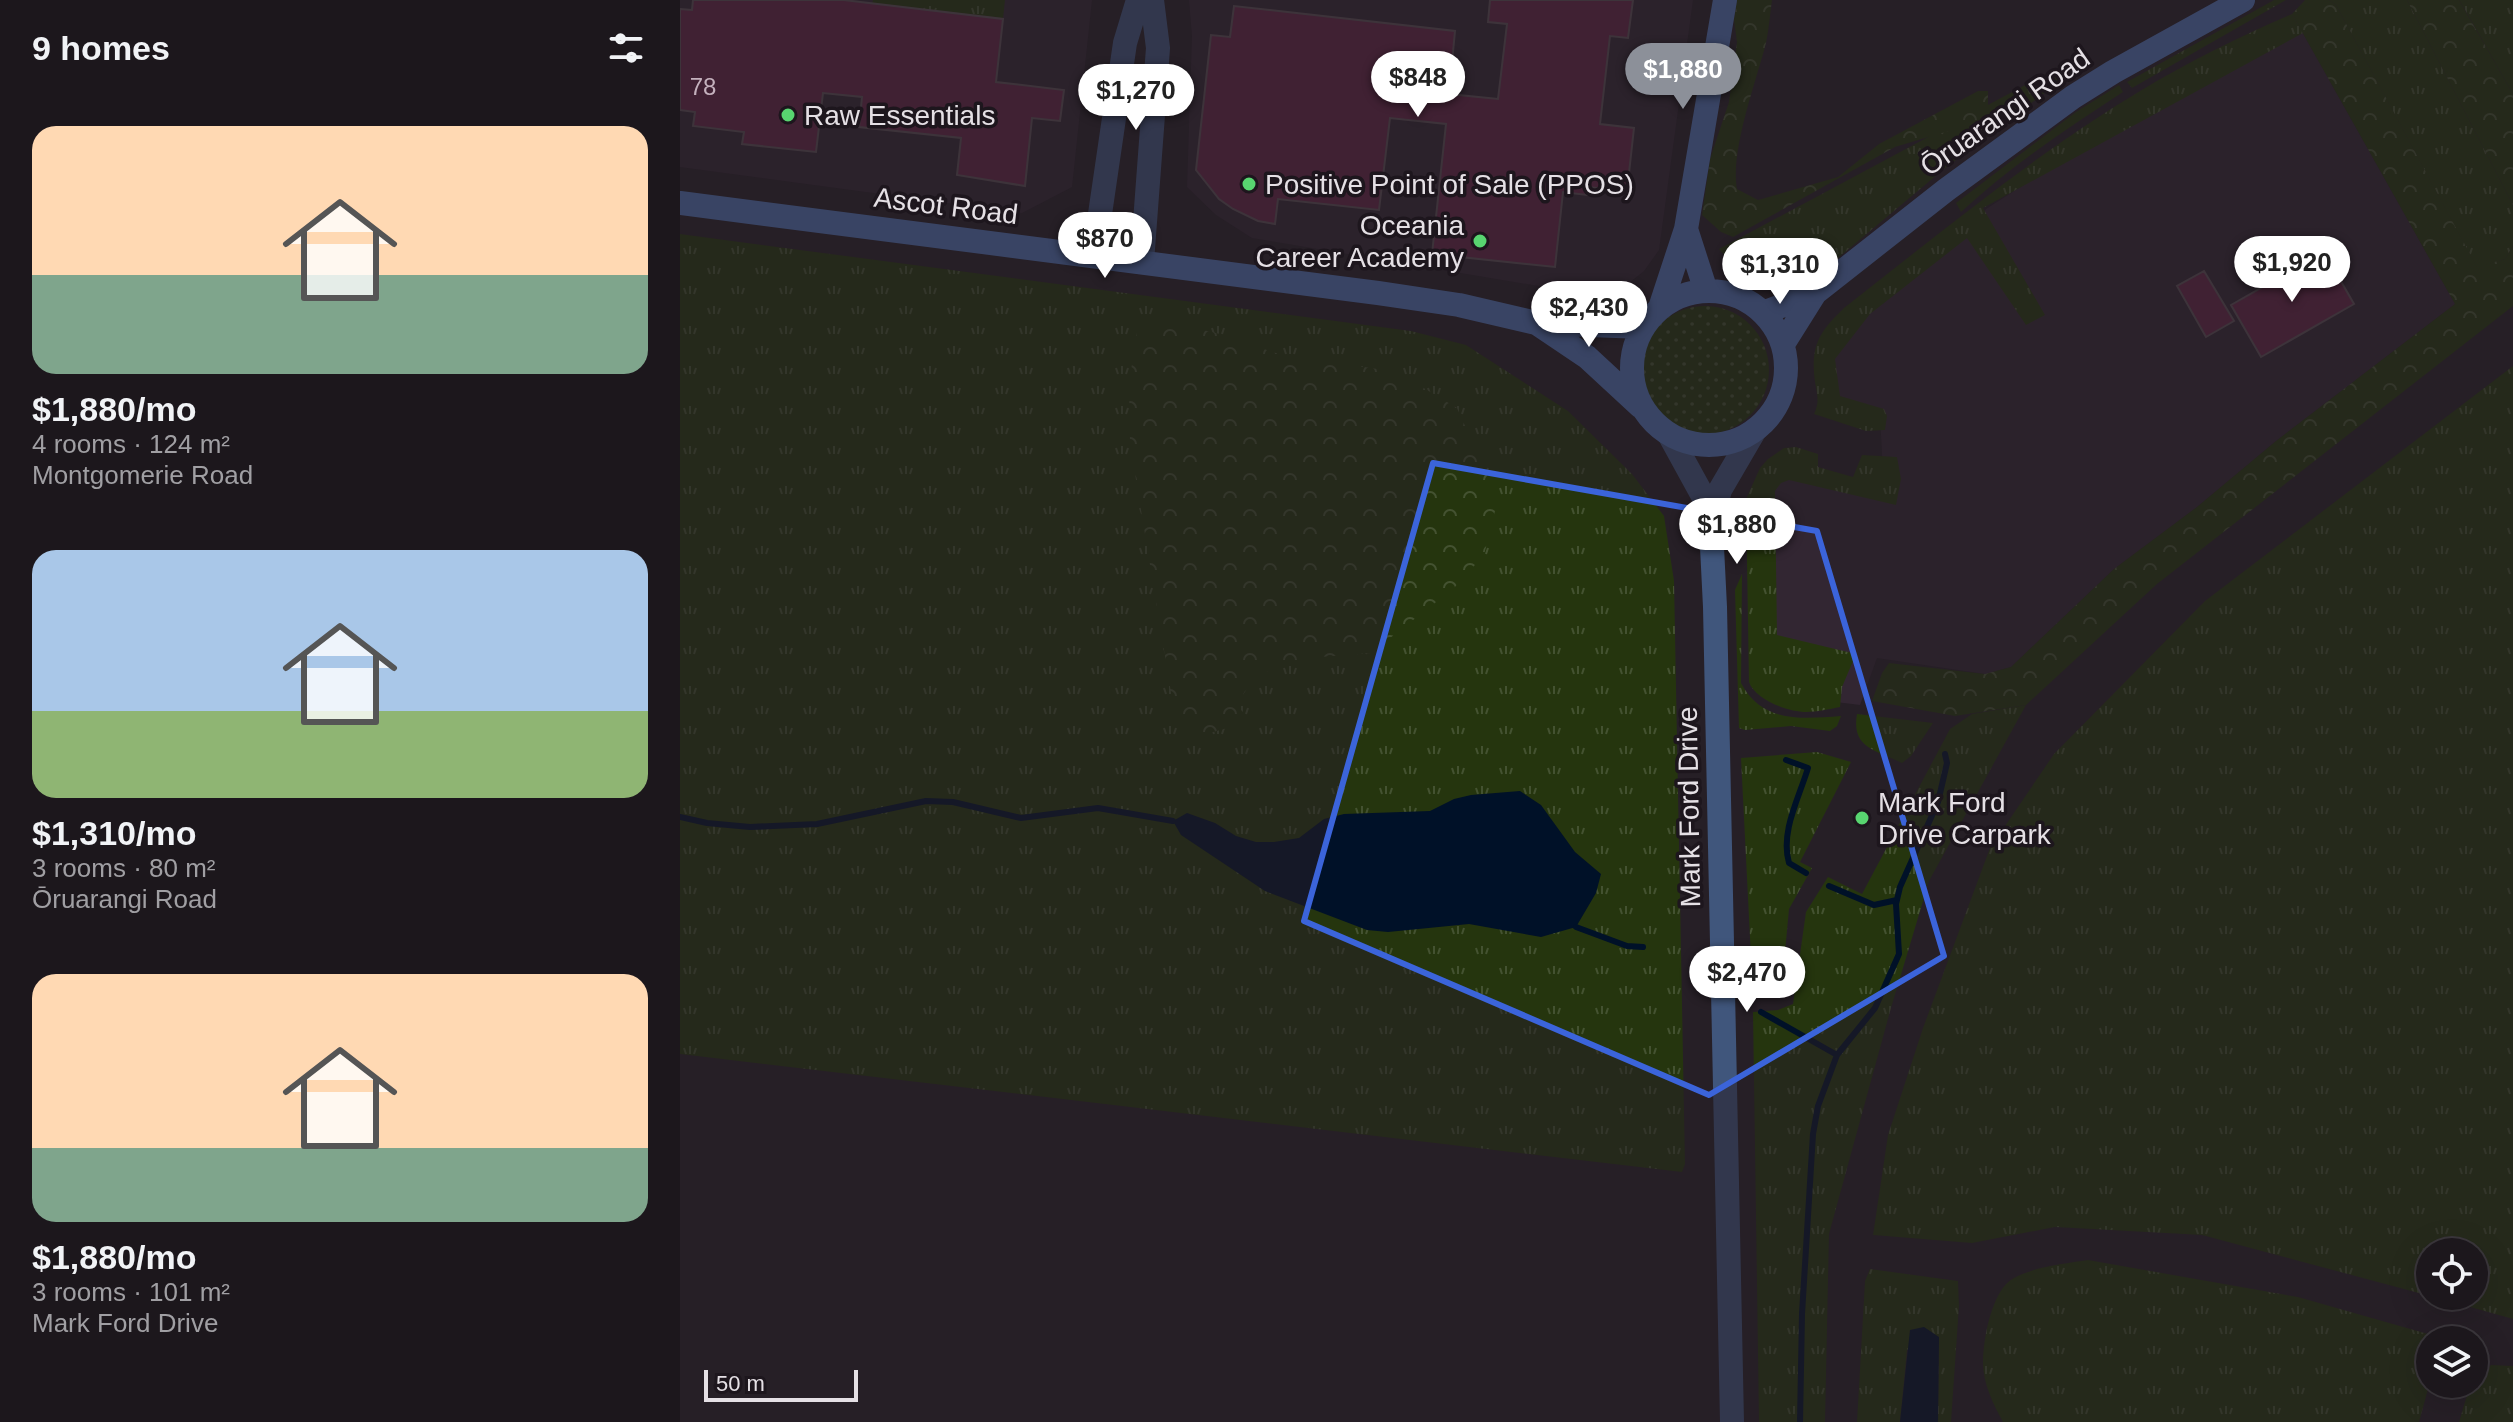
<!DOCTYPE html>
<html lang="en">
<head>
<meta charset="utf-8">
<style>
  :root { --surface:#1c171c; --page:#292429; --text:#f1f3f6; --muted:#a09fa3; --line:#3a363b; --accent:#8c9099 }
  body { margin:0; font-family:Helvetica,sans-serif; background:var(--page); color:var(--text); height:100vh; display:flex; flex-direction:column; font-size:30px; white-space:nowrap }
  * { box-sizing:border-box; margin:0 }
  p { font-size:26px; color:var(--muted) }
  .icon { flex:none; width:44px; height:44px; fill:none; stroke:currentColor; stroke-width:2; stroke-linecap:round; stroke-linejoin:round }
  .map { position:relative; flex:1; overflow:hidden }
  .sheet { display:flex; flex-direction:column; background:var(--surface); width:680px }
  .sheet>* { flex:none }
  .fabs { position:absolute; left:1736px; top:1238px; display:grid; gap:16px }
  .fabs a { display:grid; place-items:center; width:72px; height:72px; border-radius:50%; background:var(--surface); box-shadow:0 8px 32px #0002,0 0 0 2px var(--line); font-size:40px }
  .scale { position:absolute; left:24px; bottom:20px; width:154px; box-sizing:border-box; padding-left:8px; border:4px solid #e5e0e5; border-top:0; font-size:22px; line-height:28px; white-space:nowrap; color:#e5e0e5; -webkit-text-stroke:6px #1d161d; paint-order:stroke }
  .price { position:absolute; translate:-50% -68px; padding:0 18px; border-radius:28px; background:#fff; color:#222; font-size:26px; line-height:52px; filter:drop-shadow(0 2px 4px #0008) }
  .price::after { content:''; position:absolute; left:50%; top:48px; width:24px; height:18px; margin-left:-12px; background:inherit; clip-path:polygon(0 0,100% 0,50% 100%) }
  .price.current { background:var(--accent); color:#fff }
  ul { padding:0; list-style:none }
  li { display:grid; align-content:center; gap:16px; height:424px; padding:0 32px }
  li span { display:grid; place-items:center; height:248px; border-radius:24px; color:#555 }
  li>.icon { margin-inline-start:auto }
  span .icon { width:144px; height:144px; fill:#fffc; stroke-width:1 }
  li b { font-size:34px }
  h2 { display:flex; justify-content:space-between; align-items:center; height:96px; padding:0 32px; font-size:34px }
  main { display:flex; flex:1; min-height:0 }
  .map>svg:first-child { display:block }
  .built { fill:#322632 }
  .grass { fill:url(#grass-tufts) }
  .forest { fill:url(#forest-crowns) }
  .garden { fill:url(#garden-dots) }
  .water { fill:#001128 }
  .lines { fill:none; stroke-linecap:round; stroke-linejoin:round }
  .stream { stroke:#001128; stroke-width:6 }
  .building { fill:#5f2544; stroke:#594d53; stroke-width:2 }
  .street { stroke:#40567c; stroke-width:24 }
  .secondary { stroke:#5072b0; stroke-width:24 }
  .marked { fill:none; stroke:#3b64da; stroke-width:6; stroke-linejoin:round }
  .poi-dot { fill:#58d570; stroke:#1d161d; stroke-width:3 }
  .labels { text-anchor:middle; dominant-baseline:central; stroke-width:7; stroke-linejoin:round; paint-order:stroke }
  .number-label { font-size:24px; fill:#c4b1bd }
  .street-label { font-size:28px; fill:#e5e0e5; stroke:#1d161d }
  .poi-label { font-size:28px; fill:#e5e0e5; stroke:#1d161d; text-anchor:start }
</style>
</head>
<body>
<main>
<section class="sheet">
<h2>9 homes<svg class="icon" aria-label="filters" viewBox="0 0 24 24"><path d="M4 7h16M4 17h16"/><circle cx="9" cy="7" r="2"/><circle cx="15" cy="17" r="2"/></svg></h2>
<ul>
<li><span style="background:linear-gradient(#ffd9b3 60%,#7fa58c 0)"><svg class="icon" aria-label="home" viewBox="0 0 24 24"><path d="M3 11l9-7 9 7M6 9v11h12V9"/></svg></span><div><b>$1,880/mo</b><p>4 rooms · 124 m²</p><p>Montgomerie Road</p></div></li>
<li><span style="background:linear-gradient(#a9c7e8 65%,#8fb573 0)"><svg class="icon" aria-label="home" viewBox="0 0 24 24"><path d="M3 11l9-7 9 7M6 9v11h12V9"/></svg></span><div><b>$1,310/mo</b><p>3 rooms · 80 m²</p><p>Ōruarangi Road</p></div></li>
<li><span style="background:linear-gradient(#ffd9b3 70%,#7fa58c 0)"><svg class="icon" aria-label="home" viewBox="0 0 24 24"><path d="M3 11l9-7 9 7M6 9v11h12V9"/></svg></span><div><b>$1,880/mo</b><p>3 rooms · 101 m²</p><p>Mark Ford Drive</p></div></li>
</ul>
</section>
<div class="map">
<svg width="1833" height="1422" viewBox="0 0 1833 1422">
  <defs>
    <pattern id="grass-tufts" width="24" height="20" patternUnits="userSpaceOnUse" patternTransform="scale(2)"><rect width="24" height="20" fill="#25350e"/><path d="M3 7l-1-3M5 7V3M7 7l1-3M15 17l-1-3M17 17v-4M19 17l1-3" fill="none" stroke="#445231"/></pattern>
    <pattern id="forest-crowns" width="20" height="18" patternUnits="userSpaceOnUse" patternTransform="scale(2)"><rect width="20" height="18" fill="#25350e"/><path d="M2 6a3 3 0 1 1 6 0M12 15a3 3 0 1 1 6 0" fill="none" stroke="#445231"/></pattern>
    <pattern id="garden-dots" width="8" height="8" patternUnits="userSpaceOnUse" patternTransform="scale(2)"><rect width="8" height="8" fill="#25350e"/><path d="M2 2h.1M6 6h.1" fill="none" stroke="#445231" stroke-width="1.8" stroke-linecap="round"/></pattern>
  </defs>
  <rect width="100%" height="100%" fill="#261f26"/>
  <path class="built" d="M 0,0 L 412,0 L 392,187 L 342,213 L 0,167 Z
    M 509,0 L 1013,0 L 979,250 L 964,271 L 930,298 L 572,238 L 536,215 L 507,187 L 512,36 Z
    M 1612,14 L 1775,304 L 1596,441 L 1517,507 L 1434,569 L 1331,667 L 1305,674 L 1197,658 L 1180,705 L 1107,696 L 1089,634 L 1082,499 L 1097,471 L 1204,491 L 1200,416 L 1151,406 L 1145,357 L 1181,313 L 1287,237 L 1306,209 Z"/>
  <path class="grass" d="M 193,0 L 325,0 L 323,19 L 192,4 Z
    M 1594,0 L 1606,0 L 1452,88 L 1447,82 Z
    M 1649,0 L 1727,0 L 1833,205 L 1833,246 L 1825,259 L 1797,268 L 1656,5 Z
    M 1779,0 L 1833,0 L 1833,94 L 1784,8 Z
    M 1612,14 L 1623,33 L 1303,208 L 1365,315 L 1346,325 L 1287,238 L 1190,314 L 1155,359 L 1160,396 L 1204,409 L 1207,416 L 1205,430 L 1186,431 L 1134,414 C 1140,401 1137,395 1135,382 C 1130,346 1139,332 1164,308 C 1260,233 1355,154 1460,91 C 1508,62 1560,36 1612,14 Z
    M 1407,52 L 1366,92 L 1264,169 L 1152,263 L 1086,276 L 1060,273 L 1039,249 Z
    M 1439,85 L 1443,92 C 1386,129 1331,166 1281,212 L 1276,203 L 1396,112 Z
    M 0,234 L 731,331 L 786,345 L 888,411 L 952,474 L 984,516 L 994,581 L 1005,1164 L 1002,1172 L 0,1054 Z
    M 1833,366 L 1833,1319 L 1751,1296 L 1794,1296 L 1794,1252 L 1750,1252 L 1750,1296 L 1522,1235 L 1375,1227 L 1292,1243 L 1193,1235 L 1208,1135 L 1243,1028 L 1310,848 L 1374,754 L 1525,601 Z
    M 1116,447 L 1138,454 L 1138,467 L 1173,477 L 1182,455 L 1217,457 L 1221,479 L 1216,505 L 1109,480 L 1101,483 L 1095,491 L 1097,635 L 1176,654 L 1162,687 L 1160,707 C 1149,709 1137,712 1126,712 C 1109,712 1075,700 1069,682 L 1066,499 L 1080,468 L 1088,459 L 1104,448 Z
    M 1062,574 L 1061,683 C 1082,723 1121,719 1161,716 L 1157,726 L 1150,731 L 1111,726 L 1065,730 L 1059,728 L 1055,590 Z
    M 1346,705 L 1249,881 L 1211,1008 L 1149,1234 L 1145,1422 L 1079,1422 L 1073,1012 L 1098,1010 L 1113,1004 L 1126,912 L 1148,877 L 1182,894 L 1270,729 L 1292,714 Z
    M 1177,714 L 1253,723 L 1231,756 L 1222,763 C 1196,750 1171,748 1177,714 Z
    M 1137,752 L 1171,762 L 1120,862 L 1132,868 L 1109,909 L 1101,995 L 1073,997 L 1061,758 Z
    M 1408,1260 L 1618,1297 L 1762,1338 L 1750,1340 L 1750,1382 L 1739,1422 L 1323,1422 C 1313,1404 1303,1383 1303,1363 C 1303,1339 1312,1289 1334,1278 C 1357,1266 1383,1264 1408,1260 Z
    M 1190,1269 L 1278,1281 L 1279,1306 L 1271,1422 L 1258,1422 L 1259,1338 L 1227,1350 L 1220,1422 L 1177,1422 L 1185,1281 Z
    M 1811,1365 L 1833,1366 L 1833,1422 L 1779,1422 L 1788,1392 Z"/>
  <path class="forest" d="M 1057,0 L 1092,0 C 1090,14 1089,29 1086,43 C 1076,82 1050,151 1057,189 L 1078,200 L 1158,177 L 1199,144 L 1298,91 L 1308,91 L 1308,114 L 1292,124 L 1215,147 L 1053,237 L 1041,232 L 1022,215 L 1030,159 L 1049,102 L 1057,42 L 1054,20 Z
    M 1625,0 L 1649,0 L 1656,5 L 1797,267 L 1825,259 L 1833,246 L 1833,306 L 1477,584 L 1346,705 L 1275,716 L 1192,701 L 1202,673 L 1209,663 L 1305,674 L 1331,667 L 1434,569 L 1517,507 L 1596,441 L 1775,304 L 1612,14 Z
    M 1727,0 L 1779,0 L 1833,94 L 1833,205 Z
    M 476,319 L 540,334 L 599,354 L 717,372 L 777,408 L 818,499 L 804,555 L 774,588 L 691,653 L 641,657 L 577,674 L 556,705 L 566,715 L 558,725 L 526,734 L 495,717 L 450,443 L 449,383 L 457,332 Z"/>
  <path class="garden" d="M961 370a64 64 0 1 1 128 0a64 64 0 1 1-128 0Z"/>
  <path class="water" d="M 840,791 L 861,805 L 895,852 L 921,874 L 916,893 L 896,927 L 861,937 L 789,924 L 708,932 L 687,930 L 585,891 L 501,835 L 493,821 L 507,813 L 535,823 L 556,836 L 576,842 L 594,842 L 619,838 L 644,819 L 664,814 L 750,811 L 774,799 L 791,795 Z
    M 1244,1327 L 1259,1337 L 1258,1422 L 1220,1422 L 1230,1330 Z"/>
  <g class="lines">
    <path class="stream" d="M 1106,760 L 1128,768 C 1119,798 1100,832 1109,863 L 1126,873
      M 0,817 L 27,823 L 70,827 L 137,824 L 246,801 L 273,802 L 341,818 L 418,808 L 493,821
      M 1149,886 L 1194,905 L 1217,900
      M 896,927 L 947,946 L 963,947
      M 1081,1012 L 1157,1055
      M 1120,1422 L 1122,1314 L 1133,1134 L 1138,1106 L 1157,1055 L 1195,1008 L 1219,954 L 1216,904 L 1220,887 L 1258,802 L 1267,763 L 1265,754"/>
  </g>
  <path class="building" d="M 13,0 L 164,0 L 323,19 L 316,82 L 384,90 L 380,121 L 352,118 L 345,186 L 277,175 L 281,138 L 179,127 L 182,97 L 143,93 L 136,152 L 62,144 L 64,132 L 13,126 L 15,112 L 0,110 L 0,9 L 12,10 Z
    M 810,0 L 953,0 L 948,38 L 930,36 L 920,124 L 954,128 L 947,191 L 908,187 L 907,195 L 883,192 L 875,267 L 752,254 L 766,124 L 710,118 L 699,210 L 598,199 L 595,224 L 578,221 L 553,209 L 539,199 L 516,170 L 531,35 L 550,37 L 554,6 L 775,31 L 769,94 L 818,99 L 827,24 L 808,22 Z
    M 1644,252 L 1674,304 L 1581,357 L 1551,305 Z
    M 1524,271 L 1554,321 L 1526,337 L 1497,286 Z"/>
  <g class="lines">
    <path class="street" d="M 414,255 L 445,43 L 458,0
      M 462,262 L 478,48 L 472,0
      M 990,436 L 1024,498 L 1031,527 L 1035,607 L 1052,1422
      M 1031,525 L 1040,490 L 1075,430"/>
    <path class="secondary" d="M 0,203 L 698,293 L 779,305 L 856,323 L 963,327
      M 1006,229 L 1026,291
      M952 368a77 77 0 1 1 154 0a77 77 0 1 1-154 0Z
      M 980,308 L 1006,229 L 1045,0
      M 1083,313 L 1135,293 L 1266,190 L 1393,97 L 1433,72 L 1563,0
      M 858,324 L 907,357 L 960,406
      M 1103,344 L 1135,293"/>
  </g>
  <path d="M0 0H1833V1422H0ZM 753,463 L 1137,531 L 1264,956 L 1029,1095 L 624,921 Z" fill="#261f26" fill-opacity=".55" fill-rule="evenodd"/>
  <path class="marked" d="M 753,463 L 1137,531 L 1264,956 L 1029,1095 L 624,921 Z"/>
  <g class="poi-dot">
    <circle cx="108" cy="115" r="8"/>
    <circle cx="569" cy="184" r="8"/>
    <circle cx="800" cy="241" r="8"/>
    <circle cx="1182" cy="818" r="8"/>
  </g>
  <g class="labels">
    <g class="number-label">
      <text x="23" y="86">78</text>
    </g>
    <g class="street-label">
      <text transform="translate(1325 112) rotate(-35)">Ōruarangi Road</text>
      <text transform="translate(266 206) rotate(7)">Ascot Road</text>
      <text transform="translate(1009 807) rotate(-91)">Mark Ford Drive</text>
    </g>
    <g class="poi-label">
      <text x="124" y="115">Raw Essentials</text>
      <text x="585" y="184">Positive Point of Sale (PPOS)</text>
      <text x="784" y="225" text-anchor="end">Oceania<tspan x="784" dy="32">Career Academy</tspan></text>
      <text x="1198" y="802">Mark Ford<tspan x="1198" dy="32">Drive Carpark</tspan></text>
    </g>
  </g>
</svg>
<div class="fabs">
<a><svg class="icon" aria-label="locate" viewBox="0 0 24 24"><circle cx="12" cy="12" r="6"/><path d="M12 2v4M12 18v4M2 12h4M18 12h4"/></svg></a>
<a><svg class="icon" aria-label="layers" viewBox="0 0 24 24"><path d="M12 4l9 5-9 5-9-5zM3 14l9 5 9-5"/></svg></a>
</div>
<div class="scale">50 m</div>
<b class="price current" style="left:1003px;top:111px">$1,880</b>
<b class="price" style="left:738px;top:119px">$848</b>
<b class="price" style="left:456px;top:132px">$1,270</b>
<b class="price" style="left:425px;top:280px">$870</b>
<b class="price" style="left:1612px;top:304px">$1,920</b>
<b class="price" style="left:1100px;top:306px">$1,310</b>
<b class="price" style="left:909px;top:349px">$2,430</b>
<b class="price" style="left:1057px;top:566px">$1,880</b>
<b class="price" style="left:1067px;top:1014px">$2,470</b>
</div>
</main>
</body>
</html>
